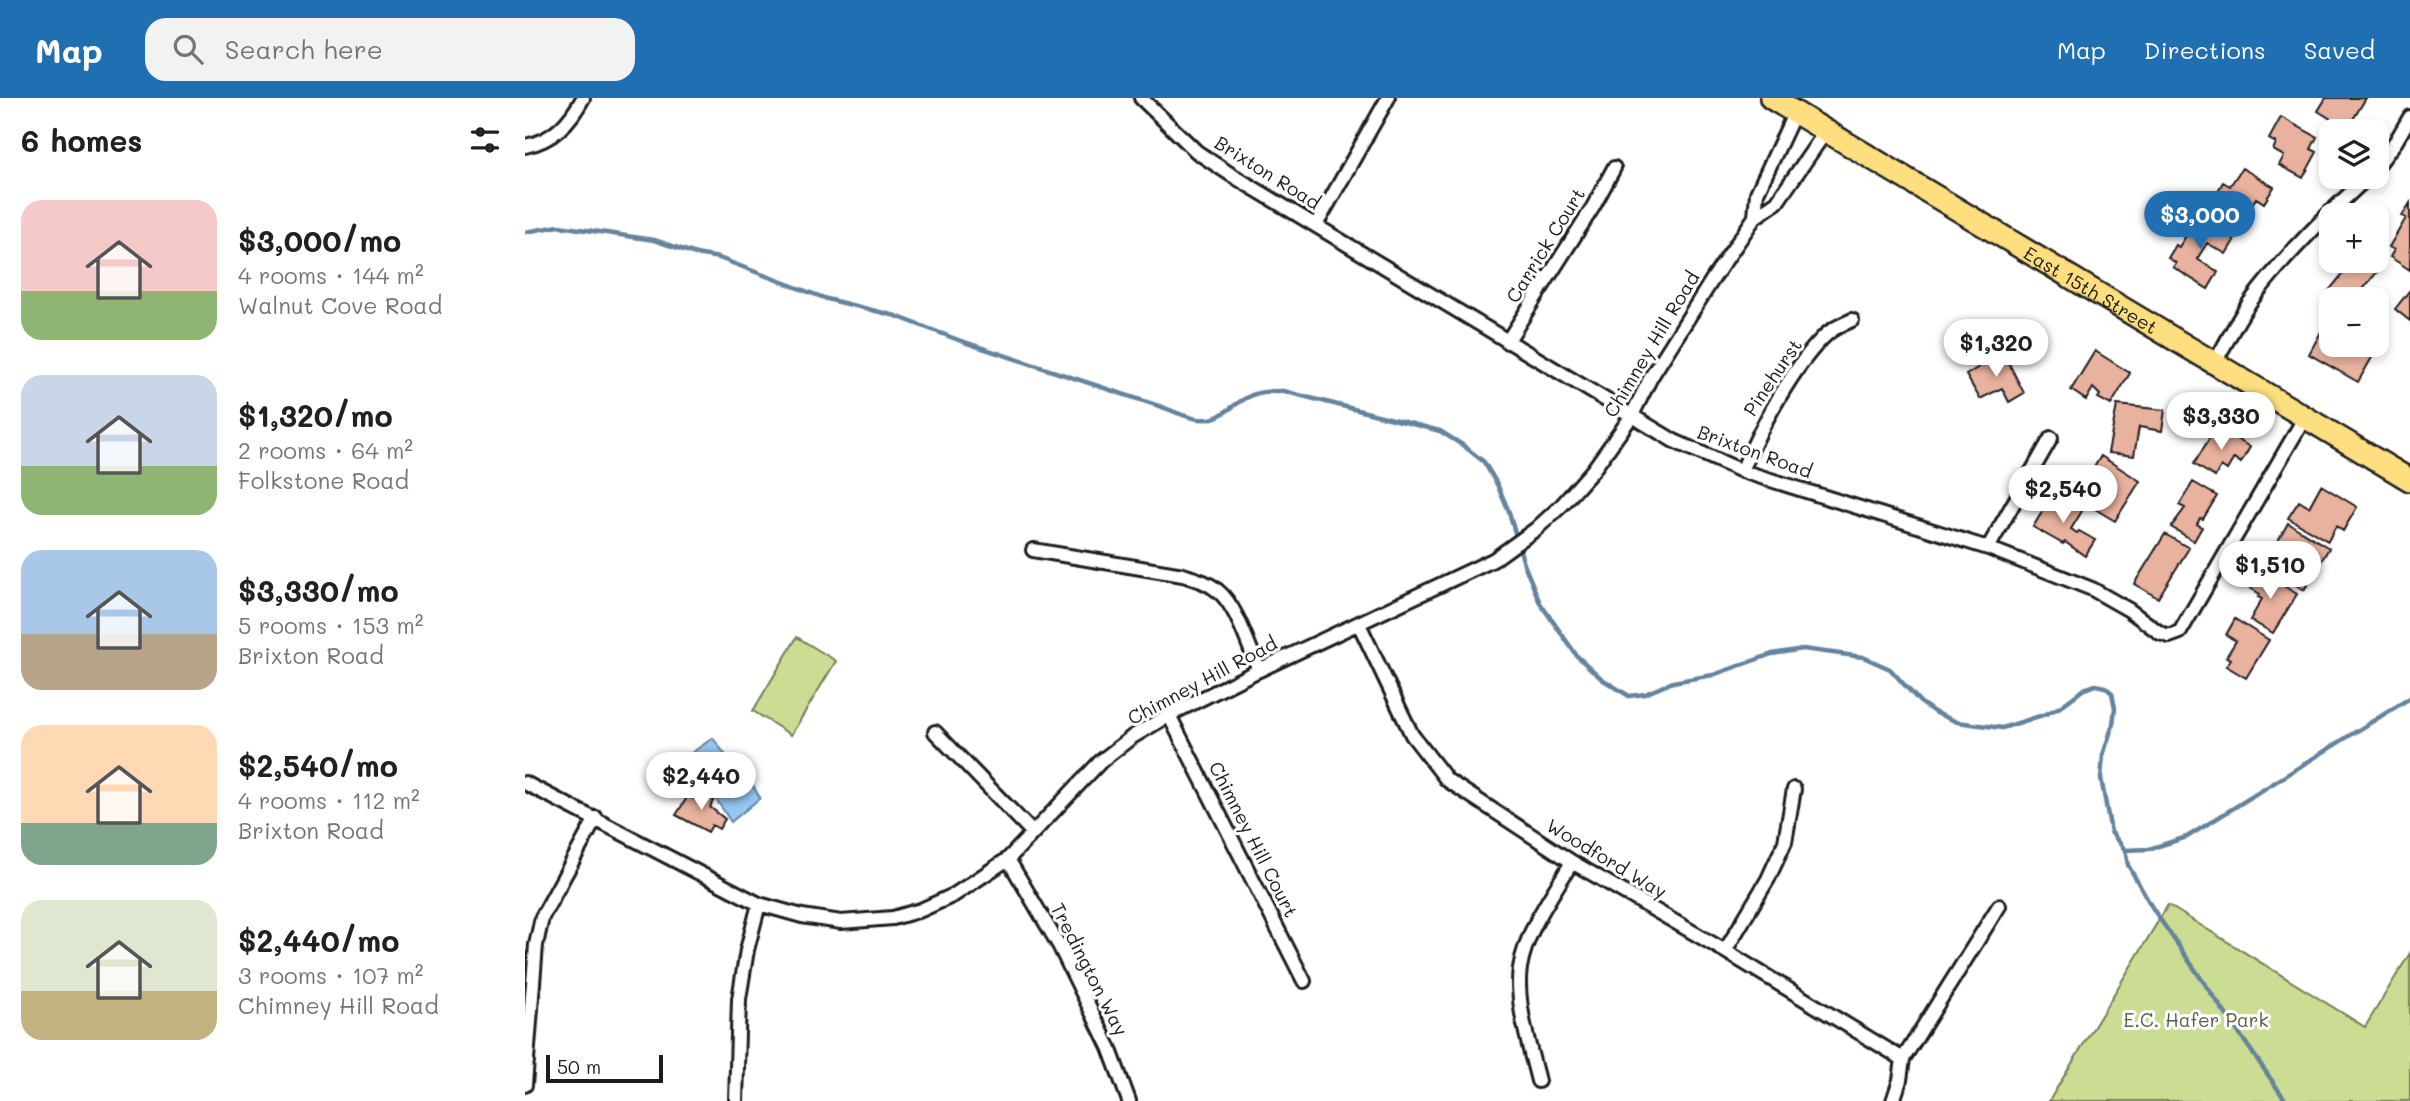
<!DOCTYPE html>
<html lang="en">
<head>
<meta charset="utf-8">
<style>
  :root { --surface:#fff; --page:#f2f2f2; --text:#202124; --muted:#757577; --accent:#1f6fb2 }
  body { margin:0; font-family:Mali,sans-serif; background:var(--page); color:var(--text); height:100vh; display:flex; flex-direction:column; font-size:26px; white-space:nowrap }
  * { box-sizing:border-box; margin:0 }
  p { font-size:23px; color:var(--muted) }
  .icon { flex:none; width:38px; height:38px; fill:none; stroke:currentColor; stroke-width:2; stroke-linecap:round; stroke-linejoin:round }
  .map { position:relative; flex:1; overflow:hidden }
  .side { display:flex; flex-direction:column; background:var(--surface); width:525px }
  .side>* { flex:none }
  .tools { position:absolute; left:1794px; top:21px; display:grid; gap:14px }
  .tools a { display:grid; place-items:center; width:70px; height:70px; border-radius:14px; background:var(--surface); box-shadow:0 4px 10px #0003; font-size:35px }
  .scale { position:absolute; left:21px; bottom:18px; width:117px; box-sizing:border-box; padding-left:7px; border:4px solid #1c1c1c; border-top:0; font-size:19px; line-height:24px; white-space:nowrap; color:#1c1c1c; -webkit-text-stroke:5px #fff; paint-order:stroke }
  .price { position:absolute; translate:-50% -60px; padding:0 16px; border-radius:24px; background:#fff; color:#222; font-size:23px; line-height:46px; filter:drop-shadow(0 2px 4px #0008) }
  .price::after { content:''; position:absolute; left:50%; top:42px; width:21px; height:16px; margin-left:-10px; background:inherit; clip-path:polygon(0 0,100% 0,50% 100%) }
  .price.selected { background:var(--accent); color:#fff }
  ul { padding:0; list-style:none }
  li { display:flex; align-items:center; gap:21px; height:175px; padding:0 21px }
  li span { display:grid; place-items:center; flex:none; width:196px; height:140px; border-radius:21px; color:#555 }
  li>.icon { margin-inline-start:auto }
  span .icon { width:84px; height:84px; fill:#fffc; stroke-width:1 }
  li b { font-size:30px }
  h2 { display:flex; justify-content:space-between; align-items:center; height:84px; padding:0 21px; font-size:30px }
  header { display:flex; align-items:center; gap:42px; box-sizing:border-box; height:98px; padding:0 35px; background:var(--accent); color:#fff }
  header strong { font-size:33px }
  nav { display:flex; gap:38px; margin-inline-start:auto; font-size:24px }
  .search { width:490px; height:63px; background:var(--page); display:flex; align-items:center; gap:18px; box-sizing:border-box; padding:0 24px; border-radius:21px; color:var(--muted); font-size:26px }
  main { display:flex; flex:1; min-height:0 }
  .map>svg:first-child { display:block }
  .green { fill:#cbdd92; stroke:#747c57; stroke-width:2 }
  .water { fill:#96c7f2; stroke:#65839c; stroke-width:2 }
  .lines { fill:none; stroke-linecap:round; stroke-linejoin:round }
  .stream { stroke:#65839c; stroke-width:4.5 }
  .building { fill:#e9b29f; stroke:#1c1c1c; stroke-width:2 }
  .minor-casing { stroke:#1c1c1c; stroke-width:18 }
  .primary-casing { stroke:#1c1c1c; stroke-width:26 }
  .minor { stroke:#fff; stroke-width:12 }
  .primary { stroke:#fedf80; stroke-width:21 }
  .labels { text-anchor:middle; dominant-baseline:central; stroke-width:6; stroke-linejoin:round; paint-order:stroke }
  .street-label { font-size:19px; fill:#1c1c1c; stroke:#fff }
  .park-label { font-size:19px; fill:#596045; stroke:#fff }
</style>
</head>
<body>
<header>
<strong>Map</strong>
<div class="search"><svg class="icon" aria-label="search" viewBox="0 0 24 24"><circle cx="10" cy="10" r="6"/><path d="M15 15l6 6"/></svg>Search here</div>
<nav><a>Map</a><a>Directions</a><a>Saved</a></nav>
</header>
<main>
<section class="side">
<h2>6 homes<svg class="icon" aria-label="filters" viewBox="0 0 24 24"><path d="M4 7h16M4 17h16"/><circle cx="9" cy="7" r="2"/><circle cx="15" cy="17" r="2"/></svg></h2>
<ul>
<li><span style="background:linear-gradient(#f6c9c9 65%,#8fb573 0)"><svg class="icon" aria-label="home" viewBox="0 0 24 24"><path d="M3 11l9-7 9 7M6 9v11h12V9"/></svg></span><div><b>$3,000/mo</b><p>4 rooms · 144 m²</p><p>Walnut Cove Road</p></div></li>
<li><span style="background:linear-gradient(#c9d6e8 65%,#8fb573 0)"><svg class="icon" aria-label="home" viewBox="0 0 24 24"><path d="M3 11l9-7 9 7M6 9v11h12V9"/></svg></span><div><b>$1,320/mo</b><p>2 rooms · 64 m²</p><p>Folkstone Road</p></div></li>
<li><span style="background:linear-gradient(#a9c7e8 60%,#b9a48a 0)"><svg class="icon" aria-label="home" viewBox="0 0 24 24"><path d="M3 11l9-7 9 7M6 9v11h12V9"/></svg></span><div><b>$3,330/mo</b><p>5 rooms · 153 m²</p><p>Brixton Road</p></div></li>
<li><span style="background:linear-gradient(#ffd9b3 70%,#7fa58c 0)"><svg class="icon" aria-label="home" viewBox="0 0 24 24"><path d="M3 11l9-7 9 7M6 9v11h12V9"/></svg></span><div><b>$2,540/mo</b><p>4 rooms · 112 m²</p><p>Brixton Road</p></div></li>
<li><span style="background:linear-gradient(#dfe7d0 65%,#c2b280 0)"><svg class="icon" aria-label="home" viewBox="0 0 24 24"><path d="M3 11l9-7 9 7M6 9v11h12V9"/></svg></span><div><b>$2,440/mo</b><p>3 rooms · 107 m²</p><p>Chimney Hill Road</p></div></li>
</ul>
</section>
<div class="map">
<svg width="1885" height="1003" viewBox="0 0 1885 1003">
  <rect width="100%" height="100%" fill="#fff"/>
  <filter id="ink" filterUnits="userSpaceOnUse"><feTurbulence type="fractalNoise" baseFrequency=".0143" numOctaves="2"/><feDisplacementMap in="SourceGraphic" scale="14" xChannelSelector="R" yChannelSelector="G"/><feConvolveMatrix kernelMatrix="1 2 1 2 8 2 1 2 1" color-interpolation-filters="sRGB"/></filter>
  <g filter="url(#ink)">
    <path class="green" d="M 272,539 L 311,563 L 266,637 L 228,613 Z
      M 1643,807 L 1840,929 L 1885,855 L 1885,1003 L 1524,1003 Z"/>
    <path class="water" d="M 188,640 L 202,659 L 169,683 L 165,678 L 162,680 L 152,665 Z
      M 226,684 L 235,700 L 206,724 L 191,701 Z"/>
    <g class="lines">
      <path class="stream" d="M 0,134 L 34,128 L 129,142 L 171,156 L 194,160 L 302,201 L 371,218 L 436,243 L 640,310 C 657,317 679,328 697,316 C 709,309 717,300 730,296 C 738,293 749,293 758,293 L 915,333 L 939,348 L 959,364 L 972,386 L 984,414 L 999,466 L 1015,505 L 1052,558 L 1077,581 L 1104,598 L 1120,596 L 1148,584 L 1188,577 L 1247,556 L 1278,551 L 1338,559 L 1365,571 L 1395,604 L 1409,614 L 1432,624 L 1477,630 L 1521,616 L 1535,609 L 1559,591 L 1571,587 L 1580,589 L 1587,595 L 1590,610 L 1588,626 L 1578,657 L 1576,680 L 1586,734 L 1600,752 L 1603,767 L 1628,811 L 1761,1003
        M 1600,752 L 1624,751 L 1662,739 L 1885,600"/>
    </g>
    <path class="building" d="M 1801,0 L 1841,0 L 1822,31 L 1793,13 Z
      M 1756,19 L 1792,39 L 1786,51 L 1792,54 L 1778,80 L 1754,67 L 1759,58 L 1748,52 L 1751,45 L 1744,41 Z
      M 1717,70 L 1749,89 L 1739,105 L 1731,100 L 1710,134 L 1680,115 L 1698,84 L 1705,88 Z
      M 1885,105 L 1885,172 L 1865,159 L 1869,152 L 1864,149 L 1881,120 L 1877,118 Z
      M 1673,118 L 1710,141 L 1701,156 L 1682,145 L 1672,161 L 1693,174 L 1683,191 L 1648,169 L 1651,165 L 1643,160 L 1651,147 L 1654,149 Z
      M 1833,163 L 1841,163 L 1853,173 L 1830,201 L 1810,201 L 1802,195 L 1824,168 L 1827,170 Z
      M 1885,192 L 1885,223 L 1870,211 Z
      M 1796,234 L 1806,240 L 1806,247 L 1848,247 L 1853,249 L 1833,284 L 1784,256 Z
      M 1570,253 L 1605,275 L 1586,307 L 1573,300 L 1575,297 L 1568,290 L 1561,302 L 1546,292 Z
      M 1478,254 L 1499,295 L 1484,304 L 1477,290 L 1455,301 L 1441,277 Z
      M 1592,307 L 1640,312 L 1637,333 L 1614,329 L 1609,358 L 1583,355 Z
      M 1691,329 L 1725,349 L 1716,365 L 1709,360 L 1702,372 L 1696,368 L 1690,379 L 1669,366 Z
      M 1576,358 L 1615,383 L 1590,423 L 1565,408 L 1579,384 L 1565,376 Z
      M 1668,384 L 1692,398 L 1678,421 L 1675,420 L 1672,426 L 1677,429 L 1669,443 L 1646,429 L 1660,410 L 1654,407 Z
      M 1796,387 L 1832,409 L 1818,433 L 1811,428 L 1803,443 L 1763,420 L 1774,403 L 1784,409 Z
      M 1528,396 L 1557,413 L 1546,431 L 1552,435 L 1554,433 L 1570,442 L 1560,458 L 1540,444 L 1538,446 L 1508,429 Z
      M 1763,425 L 1804,450 L 1779,492 L 1757,478 L 1771,454 L 1753,443 Z
      M 1640,436 L 1664,450 L 1633,500 L 1609,486 Z
      M 1733,472 L 1772,496 L 1748,535 L 1725,522 L 1737,501 L 1733,499 L 1735,496 L 1722,488 Z
      M 1710,521 L 1744,542 L 1721,580 L 1701,568 L 1706,561 L 1701,559 L 1711,543 L 1701,537 Z
      M 179,692 L 190,699 L 185,709 L 200,721 L 194,731 L 187,727 L 183,734 L 151,717 L 163,698 L 173,703 Z"/>
    <g class="lines">
      <defs>
        <path id="minor" d="M 616,0 L 672,54 L 705,76 L 1149,343 L 1217,373 L 1463,450 L 1567,491 L 1604,512 L 1635,535 L 1644,538 L 1655,534 L 1780,319
          M 0,48 C 28,43 45,24 58,0
          M 1852,68 L 1871,43 L 1885,19
          M 1230,119 L 1232,95 L 1270,14
          M 791,127 L 863,0
          M 982,244 L 1068,109 L 1089,70
          M 1690,264 C 1702,244 1712,222 1725,204 C 1759,158 1801,117 1843,79
          M 1217,373 C 1234,332 1270,264 1303,235 C 1310,229 1319,226 1327,222
          M 1463,450 L 1526,340
          M 508,452 L 658,477 C 670,481 683,484 693,493 C 712,508 724,550 734,572
          M 834,526 L 887,637 L 922,682 L 1047,764 L 1200,853 L 1378,961
          M 644,617 L 779,883
          M 410,634 L 508,735
          M 0,685 L 234,806 L 277,818 L 316,824 L 368,820 L 396,812 L 429,797 L 483,761 L 576,663 L 607,639 L 644,617 L 734,572 L 968,462 L 1011,431 L 1037,407 L 1068,372 L 1106,319 L 1126,279 L 1189,179 L 1230,119 L 1252,104 L 1301,33
          M 483,761 L 535,849 L 584,949 L 604,1003
          M 1200,853 L 1243,781 L 1260,744 L 1269,691
          M 1013,983 C 1005,950 990,904 995,870 C 1001,832 1028,796 1047,764
          M 0,987 L 11,847 L 17,819 L 71,720
          M 211,1003 L 214,901 L 222,852 L 234,806
          M 1368,1003 L 1375,982 L 1378,961 L 1474,808"/>
        <g id="primary">
          <path id="s1" d="M 1246,0 L 1885,382"/>
        </g>
      </defs>
      <use href="#minor" class="minor-casing"/>
      <use href="#primary" class="primary-casing"/>
      <use href="#minor" class="minor"/>
      <use href="#primary" class="primary"/>
    </g>
  </g>
  <g class="labels">
    <g class="street-label">
      <text transform="translate(743 74) rotate(32)">Brixton Road</text>
      <text transform="translate(1020 147) rotate(-58)">Carrick Court</text>
      <text stroke="none"><textPath href="#s1" startOffset="373">East 15th Street</textPath></text>
      <text transform="translate(1126 246) rotate(-59)">Chimney Hill Road</text>
      <text transform="translate(1247 279) rotate(-56)">Pinehurst</text>
      <text transform="translate(1230 353) rotate(20)">Brixton Road</text>
      <text transform="translate(677 582) rotate(-28)">Chimney Hill Road</text>
      <text transform="translate(729 741) rotate(63)">Chimney Hill Court</text>
      <text transform="translate(1082 760) rotate(31)">Woodford Way</text>
      <text transform="translate(565 871) rotate(63)">Tredington Way</text>
    </g>
    <g class="park-label">
      <text x="1671" y="921">E.C. Hafer Park</text>
    </g>
  </g>
</svg>
<div class="tools">
<a><svg class="icon" aria-label="layers" viewBox="0 0 24 24"><path d="M12 4l9 5-9 5-9-5zM3 14l9 5 9-5"/></svg></a>
<a>+</a>
<a>−</a>
</div>
<div class="scale">50 m</div>
<b class="price selected" style="left:1675px;top:153px">$3,000</b>
<b class="price" style="left:1471px;top:281px">$1,320</b>
<b class="price" style="left:1696px;top:354px">$3,330</b>
<b class="price" style="left:1538px;top:427px">$2,540</b>
<b class="price" style="left:1745px;top:503px">$1,510</b>
<b class="price" style="left:176px;top:714px">$2,440</b>
</div>
</main>
</body>
</html>
